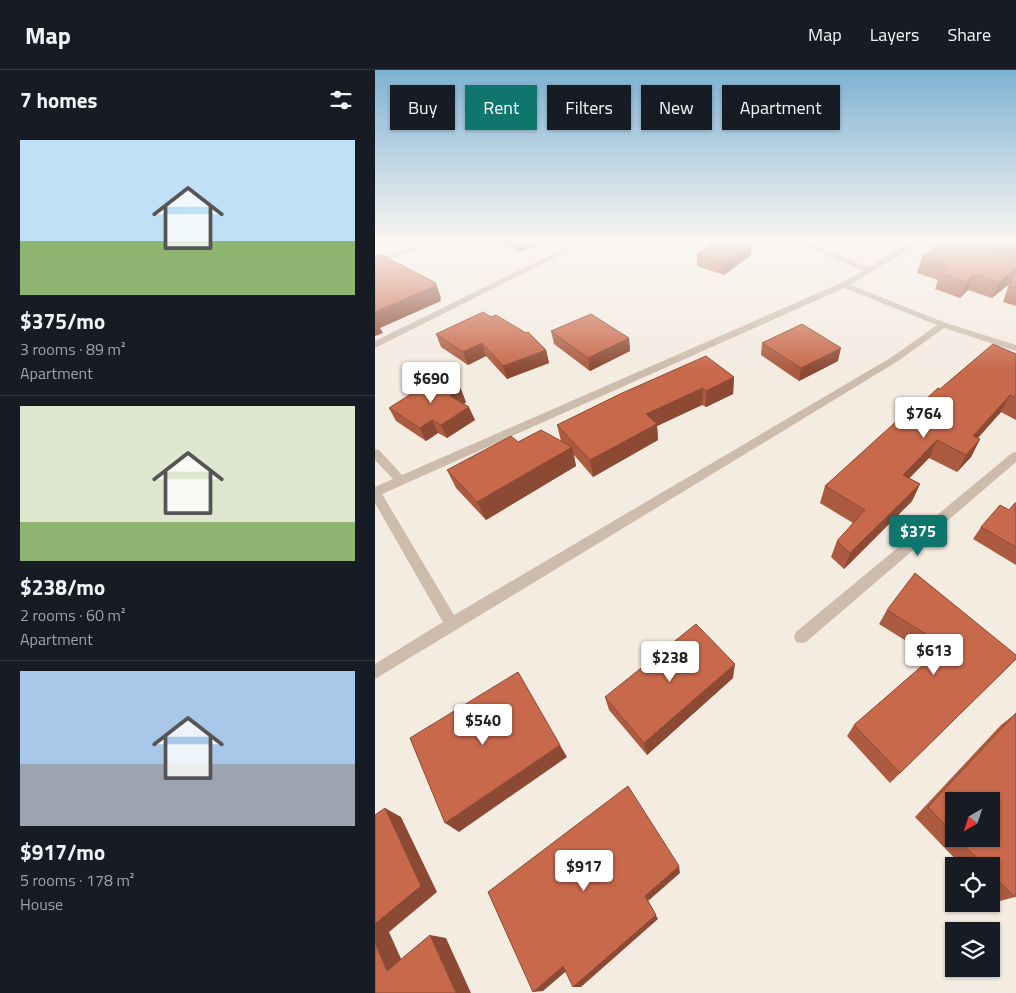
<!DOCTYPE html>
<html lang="en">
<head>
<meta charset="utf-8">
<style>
  :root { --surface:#171b24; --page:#20242c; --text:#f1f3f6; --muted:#9ea1a6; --line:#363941; --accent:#0f766e }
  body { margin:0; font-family:"Titillium Web",sans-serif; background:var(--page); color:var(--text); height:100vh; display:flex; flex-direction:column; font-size:19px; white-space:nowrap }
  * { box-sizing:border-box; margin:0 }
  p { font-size:16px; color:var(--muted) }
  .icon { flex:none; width:28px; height:28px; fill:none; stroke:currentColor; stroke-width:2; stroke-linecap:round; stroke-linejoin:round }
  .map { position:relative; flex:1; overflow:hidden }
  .sheet { display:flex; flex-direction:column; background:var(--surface); width:375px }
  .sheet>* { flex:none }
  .top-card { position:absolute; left:15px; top:15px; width:475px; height:45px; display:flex; gap:10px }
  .needle { width:32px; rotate:219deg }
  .buttons { position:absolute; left:570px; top:722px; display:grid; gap:10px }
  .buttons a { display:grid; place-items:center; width:55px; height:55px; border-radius:0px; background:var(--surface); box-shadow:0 1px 4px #0004; font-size:25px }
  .price { position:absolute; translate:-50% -42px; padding:0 11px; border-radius:5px; background:#fff; color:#222; font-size:16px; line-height:32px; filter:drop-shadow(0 1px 2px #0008) }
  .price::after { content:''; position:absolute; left:50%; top:30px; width:15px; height:11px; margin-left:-8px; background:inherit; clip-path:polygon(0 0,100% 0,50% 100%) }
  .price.on { background:var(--accent); color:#fff }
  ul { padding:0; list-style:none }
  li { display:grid; align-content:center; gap:10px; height:265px; padding:0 20px }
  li+li { border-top:1px solid var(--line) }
  li span { display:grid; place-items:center; height:155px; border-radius:0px; color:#555 }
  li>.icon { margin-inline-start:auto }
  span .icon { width:90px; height:90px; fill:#fffc; stroke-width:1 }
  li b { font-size:21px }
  h2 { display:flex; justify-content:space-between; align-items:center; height:60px; padding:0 20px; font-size:21px }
  .tag { padding:0 18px; border-radius:0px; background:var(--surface); box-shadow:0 1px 4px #0004; font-size:18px; line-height:45px }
  .tag.on { background:var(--accent); color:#fff }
  header { display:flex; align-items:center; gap:30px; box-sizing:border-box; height:70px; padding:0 25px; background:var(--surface); border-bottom:1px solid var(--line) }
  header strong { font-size:24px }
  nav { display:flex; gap:28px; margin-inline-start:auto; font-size:18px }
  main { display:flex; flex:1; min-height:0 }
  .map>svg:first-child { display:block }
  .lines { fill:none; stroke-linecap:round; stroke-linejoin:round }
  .minor { fill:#cdbbac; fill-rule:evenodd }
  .wall { fill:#ac5a40; fill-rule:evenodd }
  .shaded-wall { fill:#8c4a34 }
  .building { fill:#c8694b; stroke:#8c4a34 }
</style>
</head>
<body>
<header>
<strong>Map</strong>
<nav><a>Map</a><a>Layers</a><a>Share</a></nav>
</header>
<main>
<section class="sheet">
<h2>7 homes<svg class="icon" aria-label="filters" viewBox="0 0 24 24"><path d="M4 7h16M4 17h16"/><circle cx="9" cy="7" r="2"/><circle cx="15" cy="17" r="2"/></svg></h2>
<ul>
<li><span style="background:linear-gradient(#bfe0f5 65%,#8fb573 0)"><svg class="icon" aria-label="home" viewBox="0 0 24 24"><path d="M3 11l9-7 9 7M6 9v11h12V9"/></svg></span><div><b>$375/mo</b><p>3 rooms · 89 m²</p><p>Apartment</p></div></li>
<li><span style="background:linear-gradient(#dfe7d0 75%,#8fb573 0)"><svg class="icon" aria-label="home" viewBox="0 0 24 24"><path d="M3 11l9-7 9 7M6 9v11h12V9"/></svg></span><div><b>$238/mo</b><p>2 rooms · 60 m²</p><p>Apartment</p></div></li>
<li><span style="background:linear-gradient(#a9c7e8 60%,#9aa5b1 0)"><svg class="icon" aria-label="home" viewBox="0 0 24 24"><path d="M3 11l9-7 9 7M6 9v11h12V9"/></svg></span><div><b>$917/mo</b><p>5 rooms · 178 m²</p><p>House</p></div></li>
</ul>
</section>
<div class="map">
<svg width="641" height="923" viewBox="0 0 641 923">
  <rect width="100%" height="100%" fill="#f4ebe1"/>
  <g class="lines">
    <path class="minor" d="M 53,171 L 63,171 L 0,195 L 0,190 Z
      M 204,171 L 213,171 L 0,278 L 0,271 Z
      M 419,171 L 428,171 L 493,197 L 536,171 L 545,171 L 578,181 L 578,185 L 575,185 L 541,175 L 475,215 L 571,253 L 641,275 L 641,281 L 569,258 L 523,291 L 0,609 L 0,594 L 68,552 L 0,433 L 0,417 L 18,409 L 0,390 L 0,379 L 4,380 L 27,405 L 466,213 L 488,201 ZM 469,218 L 562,255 L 517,287 L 79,545 L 7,424 Z
      M 641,382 L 641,392 L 431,572 L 426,573 L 421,572 L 419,567 L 421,562 L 637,383 Z"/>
  </g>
  <path class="wall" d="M 121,171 L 171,171 L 145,182 Z
    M 568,171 L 641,171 L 641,236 L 628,232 L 634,214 L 617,228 L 593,220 L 585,228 L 560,219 L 563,210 L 542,203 L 547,187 Z
    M 377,173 L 376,185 L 349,205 L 322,196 L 322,184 Z
    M 176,261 L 254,268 L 255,281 L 215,301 L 179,274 Z
    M 61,264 L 171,280 L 174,293 L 132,309 L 111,286 L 93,295 L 66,277 Z
    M 387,273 L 463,291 L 424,311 L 386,285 Z
    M 641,284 L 641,350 L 626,342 L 603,368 L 605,369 L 596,387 L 582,402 L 554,388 L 534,408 L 545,414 L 537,431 L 469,499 L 456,487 L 462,471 L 478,453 L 445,433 L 450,416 L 550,330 Z
    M 359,307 L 358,324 L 331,337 L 327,335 L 282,356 L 283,370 L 218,407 L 199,385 L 201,396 L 111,450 L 81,418 L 72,400 L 143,372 L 186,371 L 182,355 Z
    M 91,332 L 89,334 L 100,350 L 72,368 L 63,363 L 51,371 L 21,351 L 14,338 Z
    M 641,433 L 641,495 L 598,469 L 606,457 L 634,440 Z
    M 512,540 L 641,589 L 515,713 L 472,666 L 479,655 L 557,587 L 504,554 Z
    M 358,608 L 272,685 L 234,640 L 230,627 Z
    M 641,643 L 640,827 L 621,832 L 616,827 L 616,796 L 587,796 L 540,747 L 626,655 ZM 579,731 L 616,769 L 579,769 Z"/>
  <path class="shaded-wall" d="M 142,171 L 171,171 L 145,182 Z
    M 377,173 L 376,185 L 349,205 L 349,193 Z
    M 641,198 L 634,214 L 617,228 L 624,212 Z
    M 599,204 L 593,220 L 585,228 L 591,212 Z
    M 61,213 L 66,228 L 65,229 L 66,231 L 5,258 L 8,263 L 0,266 L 0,242 Z
    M 254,268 L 255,281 L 215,301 L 213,288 Z
    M 107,273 L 111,286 L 93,295 L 88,282 Z
    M 466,278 L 463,291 L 424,311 L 426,298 Z
    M 171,280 L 174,293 L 132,309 L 128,296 Z
    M 359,307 L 358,324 L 331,337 L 331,321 Z
    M 328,318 L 327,335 L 282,356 L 283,370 L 218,407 L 215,390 L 271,344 Z
    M 86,319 L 91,332 L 81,339 L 75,326 Z
    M 635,325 L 626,342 L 589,383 L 598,366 Z
    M 94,337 L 100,350 L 72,368 L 66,355 Z
    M 57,350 L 63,363 L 51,371 L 45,358 Z
    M 605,369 L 596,387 L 582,402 L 591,385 Z
    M 562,370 L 554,388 L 521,422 L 528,405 Z
    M 197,377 L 201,396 L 111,450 L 102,432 Z
    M 545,414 L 537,431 L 469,499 L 475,483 Z
    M 360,594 L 358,608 L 272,685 L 269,673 Z
    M 185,675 L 192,687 L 84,762 L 70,753 Z
    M 10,738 L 26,747 L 62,822 L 14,862 L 32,902 L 12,901 L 0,873 L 0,854 Z
    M 304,796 L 305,803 L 273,831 L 283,849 L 206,917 L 198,917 L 270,826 Z
    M 55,865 L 71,868 L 96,923 L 81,923 Z
    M 188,896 L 196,897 L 168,921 L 158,922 Z"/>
  <path class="building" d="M 343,171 L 369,171 L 377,173 L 349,193 L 322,184 Z
    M 568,171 L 576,171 L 641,189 L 641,218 L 636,216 L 641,198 L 624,212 L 599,204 L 591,212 L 565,203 L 574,196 L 547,187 Z
    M 605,171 L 641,171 L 641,182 Z
    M 5,184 L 61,213 L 58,215 L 60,216 L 0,242 L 0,186 Z
    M 108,242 L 116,247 L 121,245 L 151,263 L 153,262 L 171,280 L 128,296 L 107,273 L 88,282 L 61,264 Z
    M 216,244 L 254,268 L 213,288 L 176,261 Z
    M 427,254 L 466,278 L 426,298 L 387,273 Z
    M 618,274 L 641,284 L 641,328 L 635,325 L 598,366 L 605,369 L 591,385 L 562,370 L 528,405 L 545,414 L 475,483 L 462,471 L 490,440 L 450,416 L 546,329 L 550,330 L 563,318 L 565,319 Z
    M 331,286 L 359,307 L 331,321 L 328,318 L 271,344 L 282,354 L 215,390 L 182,355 L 245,324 Z
    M 64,306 L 86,319 L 75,326 L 94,337 L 66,355 L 57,350 L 45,358 L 14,338 Z
    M 166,360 L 197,377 L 102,432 L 72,400 L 136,366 L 143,372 Z
    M 640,433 L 641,433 L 641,477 L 606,457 L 625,435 L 634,440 Z
    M 540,503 L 641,585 L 641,589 L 525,703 L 479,655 L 570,576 L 512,540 Z
    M 321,554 L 360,594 L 269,673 L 230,627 Z
    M 143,602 L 185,675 L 70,753 L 35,668 Z
    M 641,643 L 641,825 L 640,827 L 616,803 L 616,796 L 610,796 L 583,769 L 616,769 L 616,731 L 579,731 L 579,764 L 553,737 Z
    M 253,716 L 304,796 L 270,826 L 281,845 L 198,917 L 188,896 L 158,922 L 113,822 Z
    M 10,738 L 46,816 L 0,854 L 0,745 Z
    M 55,865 L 81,923 L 0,923 L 0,873 L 12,901 Z"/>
  <linearGradient id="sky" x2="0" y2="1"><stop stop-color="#7eb2d2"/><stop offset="0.57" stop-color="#faf6f2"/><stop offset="1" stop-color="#faf6f2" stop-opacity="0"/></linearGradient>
  <rect width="641" height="300" fill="url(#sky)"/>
</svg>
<div class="buttons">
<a><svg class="needle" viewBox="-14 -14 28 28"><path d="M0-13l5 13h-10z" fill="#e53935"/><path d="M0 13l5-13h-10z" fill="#9ea1a6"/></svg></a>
<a><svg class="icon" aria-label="locate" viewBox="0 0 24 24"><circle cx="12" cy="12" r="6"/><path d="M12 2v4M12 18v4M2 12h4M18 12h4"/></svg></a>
<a><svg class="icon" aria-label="layers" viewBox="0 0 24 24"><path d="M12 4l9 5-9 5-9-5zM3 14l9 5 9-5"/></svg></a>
</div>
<b class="price" style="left:56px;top:334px">$690</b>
<b class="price" style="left:549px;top:369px">$764</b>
<b class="price on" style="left:543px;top:487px">$375</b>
<b class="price" style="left:559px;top:606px">$613</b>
<b class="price" style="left:295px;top:613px">$238</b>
<b class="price" style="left:108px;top:676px">$540</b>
<b class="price" style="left:209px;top:822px">$917</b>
<div class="top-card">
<a class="tag">Buy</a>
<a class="tag on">Rent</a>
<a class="tag">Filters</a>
<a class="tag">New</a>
<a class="tag">Apartment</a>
</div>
</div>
</main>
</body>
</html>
